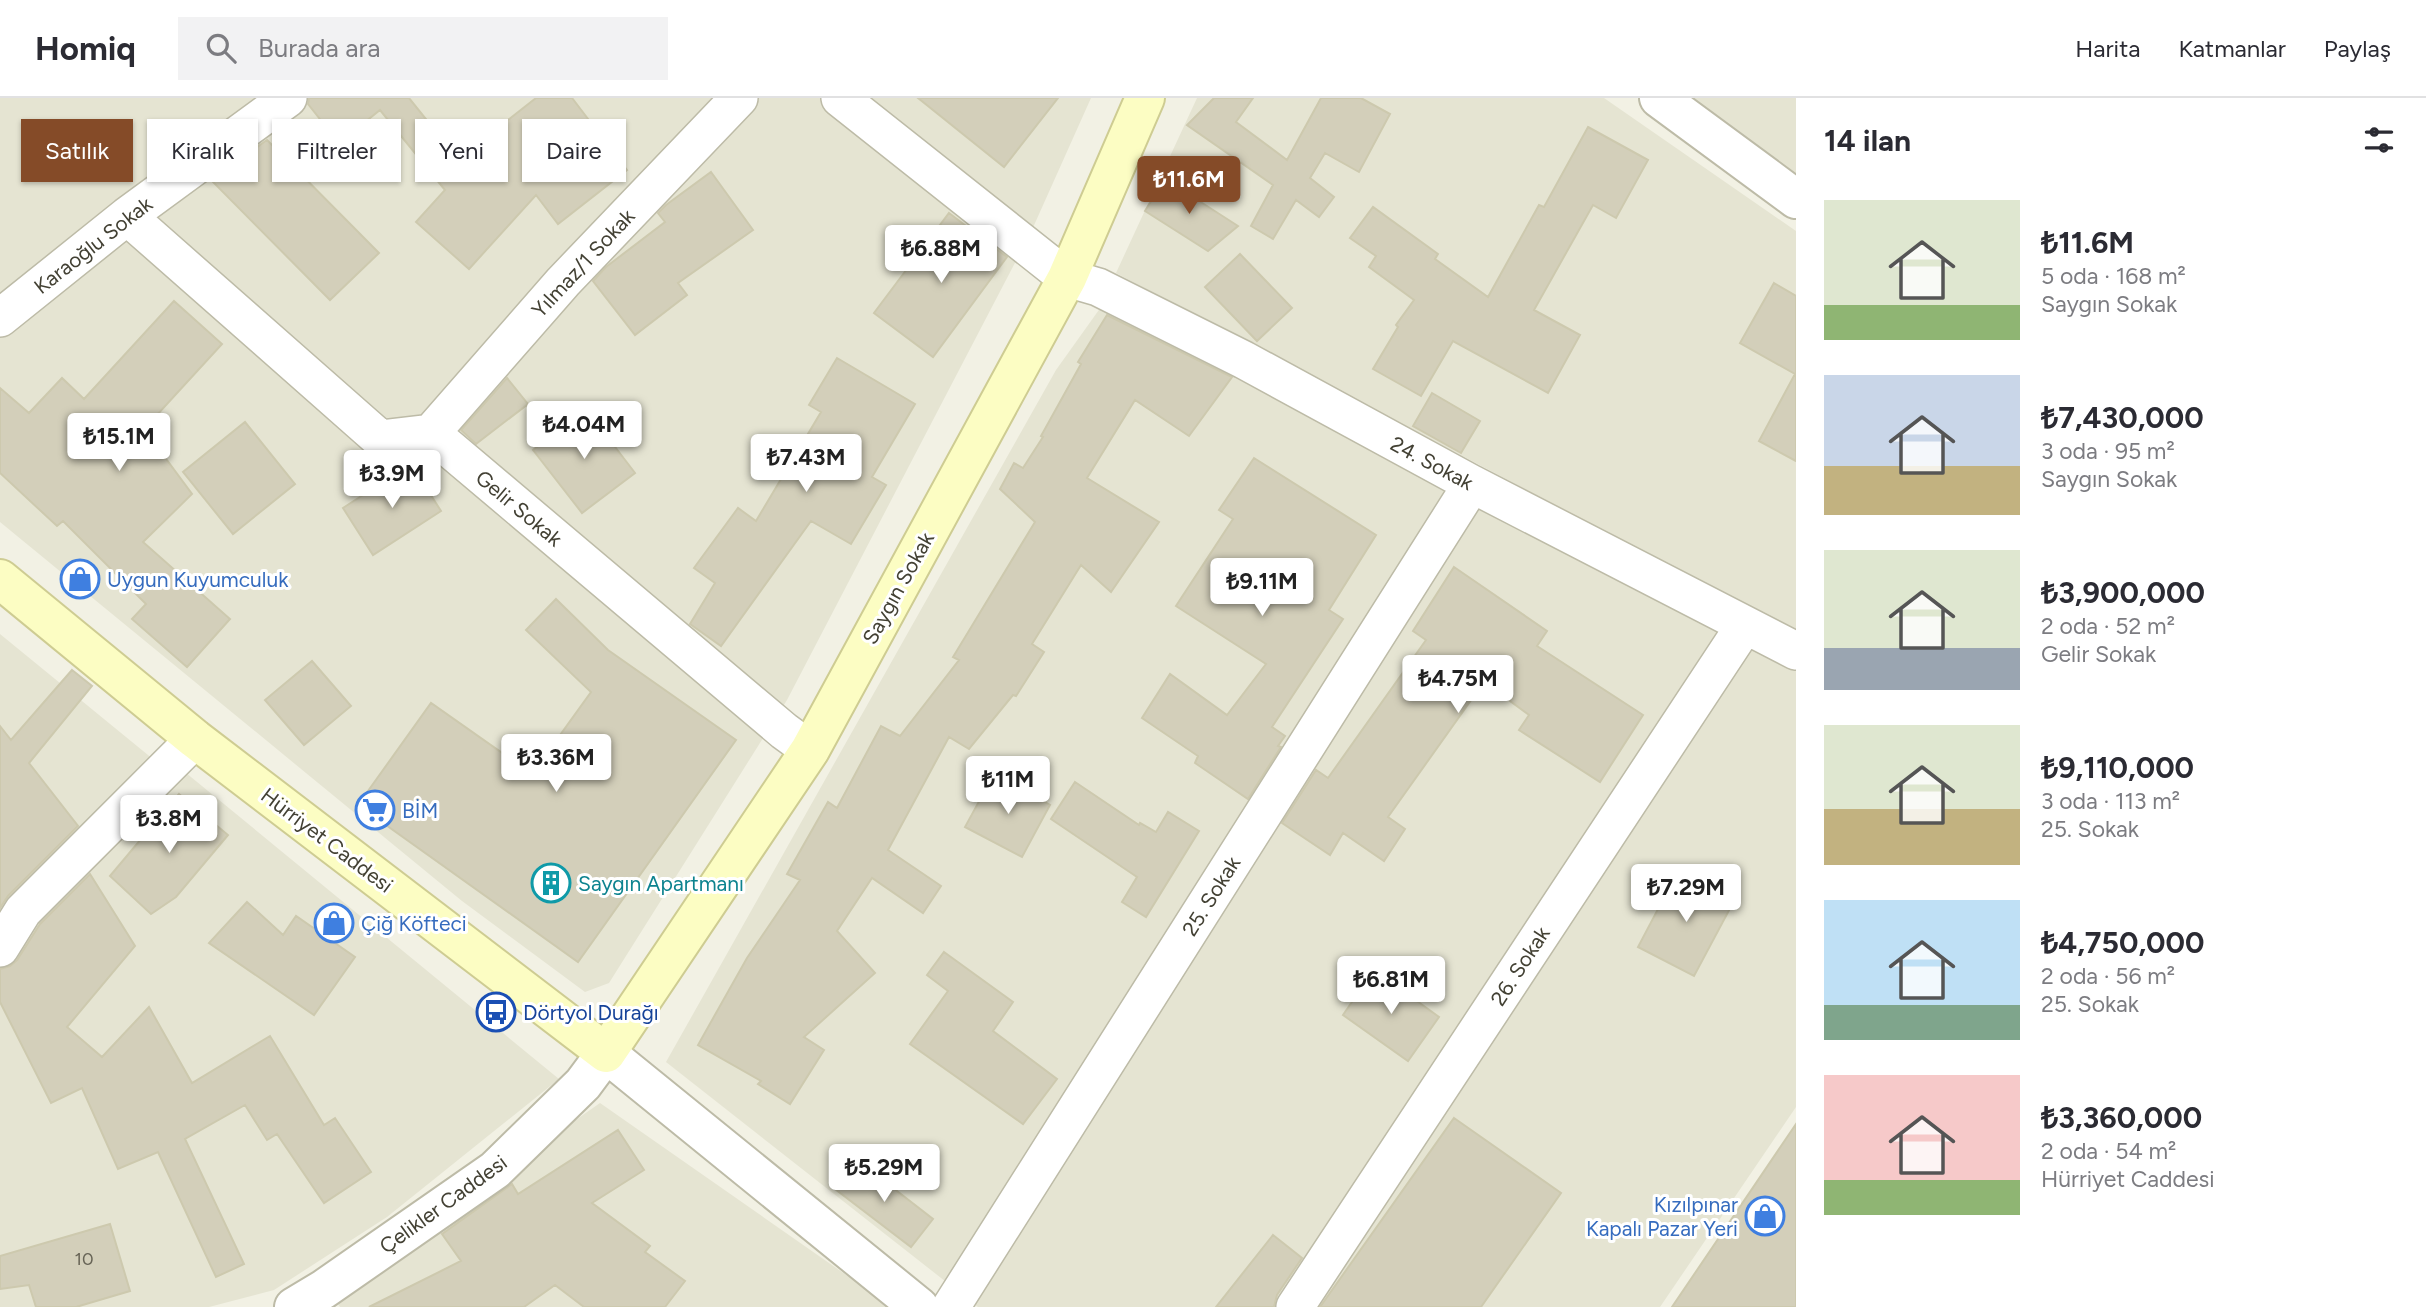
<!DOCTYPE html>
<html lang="tr">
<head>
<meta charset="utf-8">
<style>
  :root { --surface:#fff; --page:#f2f2f3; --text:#2b2b33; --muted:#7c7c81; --line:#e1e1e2; --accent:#854b28 }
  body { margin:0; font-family:Figtree,sans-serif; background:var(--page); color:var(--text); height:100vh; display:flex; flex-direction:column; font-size:26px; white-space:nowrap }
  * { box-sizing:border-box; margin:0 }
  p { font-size:23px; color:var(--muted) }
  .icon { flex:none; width:38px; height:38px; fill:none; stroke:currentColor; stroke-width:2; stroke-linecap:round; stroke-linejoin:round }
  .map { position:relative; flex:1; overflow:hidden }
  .sheet { display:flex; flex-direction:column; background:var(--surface); width:630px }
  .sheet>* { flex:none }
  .hud { position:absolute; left:21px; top:21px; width:665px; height:63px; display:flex; gap:14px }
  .price { position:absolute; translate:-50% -60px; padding:0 16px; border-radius:7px; background:#fff; color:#222; font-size:23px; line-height:46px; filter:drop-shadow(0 2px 4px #0008) }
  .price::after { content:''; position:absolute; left:50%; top:42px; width:21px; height:16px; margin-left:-10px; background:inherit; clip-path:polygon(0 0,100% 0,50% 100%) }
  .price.current { background:var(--accent); color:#fff }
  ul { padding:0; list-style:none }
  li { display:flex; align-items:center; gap:21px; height:175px; padding:0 28px }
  li span { display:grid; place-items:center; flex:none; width:196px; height:140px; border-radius:0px; color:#555 }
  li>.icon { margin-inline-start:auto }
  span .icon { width:84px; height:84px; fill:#fffc; stroke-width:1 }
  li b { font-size:30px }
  h2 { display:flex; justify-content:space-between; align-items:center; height:84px; padding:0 28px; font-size:30px }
  .tag { padding:0 24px; border-radius:0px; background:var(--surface); box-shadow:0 2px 5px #0004; font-size:24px; line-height:63px }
  .tag.current { background:var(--accent); color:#fff }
  header { display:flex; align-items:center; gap:42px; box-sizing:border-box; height:98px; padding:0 35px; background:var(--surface); border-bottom:2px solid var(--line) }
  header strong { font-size:33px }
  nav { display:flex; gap:38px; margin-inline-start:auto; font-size:24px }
  .search { width:490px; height:63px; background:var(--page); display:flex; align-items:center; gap:18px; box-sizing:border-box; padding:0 24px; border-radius:0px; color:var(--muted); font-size:26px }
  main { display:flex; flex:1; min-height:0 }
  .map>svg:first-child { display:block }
  .residential { fill:#e5e4d2 }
  .building { fill:#d3cfba; stroke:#cdc9ae; stroke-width:2 }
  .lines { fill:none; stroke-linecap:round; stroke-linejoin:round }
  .minor-casing { stroke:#bdbba7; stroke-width:40 }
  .tertiary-casing { stroke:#bdbba7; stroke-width:42 }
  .secondary-casing { stroke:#cecc92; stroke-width:42 }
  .minor { stroke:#fff; stroke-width:37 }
  .tertiary { stroke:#fff; stroke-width:38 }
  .secondary { stroke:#fcfdc3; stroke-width:38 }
  .labels { text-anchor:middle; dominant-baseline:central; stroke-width:6; stroke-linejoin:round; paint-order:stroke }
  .number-label { font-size:18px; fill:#676456 }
  .street-label { font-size:21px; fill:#434134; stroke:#fff }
  .shop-label { font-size:21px; fill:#366cbe; stroke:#fff; text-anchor:start }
  .culture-label { font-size:21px; fill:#0d838f; stroke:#fff; text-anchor:start }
  .transit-label { font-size:21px; fill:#164399; stroke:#fff; text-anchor:start }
</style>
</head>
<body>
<header>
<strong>Homiq</strong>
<div class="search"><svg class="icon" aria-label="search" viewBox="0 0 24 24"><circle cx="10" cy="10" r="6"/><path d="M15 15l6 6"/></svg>Burada ara</div>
<nav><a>Harita</a><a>Katmanlar</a><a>Paylaş</a></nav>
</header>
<main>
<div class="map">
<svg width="1796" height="1209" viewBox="0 0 1796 1209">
  <rect width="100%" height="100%" fill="#f2f1e4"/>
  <path class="residential" d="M 0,0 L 1091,0 L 1031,134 L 787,602 L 609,885 L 585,894 L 462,803 L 0,424 Z
    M 1197,0 L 1604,0 L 1796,133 L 1796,534 L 1116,175 Z
    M 1691,0 L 1796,0 L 1796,76 Z
    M 1106,202 L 1796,567 L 1796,1009 L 1660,1209 L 978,1209 L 666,964 L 1056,272 Z
    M 0,536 L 159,666 L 0,844 Z
    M 180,670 L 559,981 L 387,1119 L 274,1192 L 209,1209 L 0,1209 L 0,863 Z
    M 600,1005 L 892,1209 L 340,1209 L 330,1194 Z"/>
  <path class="building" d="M 309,0 L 409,0 L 458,61 L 536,0 L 572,0 L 627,72 L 558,126 L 536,97 L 469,171 L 416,124 L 445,92 L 380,12 L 339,45 L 308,6 Z
    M 918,0 L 1058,0 L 1004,69 Z
    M 1214,0 L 1253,0 L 1236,24 L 1287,62 L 1321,0 L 1361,0 L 1390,16 L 1359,74 L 1325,55 L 1310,80 L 1334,99 L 1319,119 L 1296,102 L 1273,141 L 1251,128 L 1273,87 L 1187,27 Z
    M 1588,29 L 1648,62 L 1616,120 L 1593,107 L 1534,212 L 1580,237 L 1548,295 L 1453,243 L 1421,298 L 1373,271 L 1398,229 L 1396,227 L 1414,202 L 1369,169 L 1376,158 L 1350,140 L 1373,109 L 1438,156 L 1435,161 L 1488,199 L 1539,107 L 1544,109 Z
    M 267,42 L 379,155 L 330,202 L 211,82 Z
    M 711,74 L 753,132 L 678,185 L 687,197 L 635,237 L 593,183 L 606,169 L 665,124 L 658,115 L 666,107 Z
    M 1165,81 L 1238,128 L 1208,153 L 1145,113 Z
    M 949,115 L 1007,159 L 933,259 L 874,215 Z
    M 1240,156 L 1292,210 L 1257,243 L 1205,189 Z
    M 1774,185 L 1796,198 L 1796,363 L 1759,343 L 1795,276 L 1740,245 Z
    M 174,203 L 222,246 L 144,331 L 192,396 L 143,444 L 230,521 L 187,569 L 132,521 L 146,506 L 63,423 L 57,428 L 0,375 L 0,290 L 29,315 L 62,280 L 84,301 Z
    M 1107,217 L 1232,279 L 1189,338 L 1135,302 L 1087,380 L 1159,424 L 1111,494 L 1081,467 L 1032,546 L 1044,554 L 1016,598 L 1013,597 L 969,651 L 949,639 L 888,752 L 941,788 L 923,815 L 872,780 L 837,833 L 875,875 L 804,939 L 824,952 L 790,1006 L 758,986 L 761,983 L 698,947 L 747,860 L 800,782 L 787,776 L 828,704 L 837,710 L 881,628 L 900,638 L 959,562 L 953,559 L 1035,424 L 1000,391 L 1014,365 L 1023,370 L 1043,339 L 1041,338 L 1081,266 L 1078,264 Z
    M 837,260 L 915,306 L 872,379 L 886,387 L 851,446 L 811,423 L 721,548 L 690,526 L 715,485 L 694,470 L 738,410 L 756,423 L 821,314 L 809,307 Z
    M 507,280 L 528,306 L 476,346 L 461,332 Z
    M 1432,295 L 1480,323 L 1461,355 L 1413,328 Z
    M 586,311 L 635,375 L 582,415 L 533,352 Z
    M 245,324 L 295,386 L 233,436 L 183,374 Z
    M 1254,360 L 1376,437 L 1329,512 L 1343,521 L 1272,629 L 1285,638 L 1278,648 L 1281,649 L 1248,701 L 1195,665 L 1198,658 L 1142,620 L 1170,576 L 1227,617 L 1266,566 L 1176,508 L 1233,421 L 1219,412 Z
    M 411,366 L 441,413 L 373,457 L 343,410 Z
    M 1454,469 L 1547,533 L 1537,548 L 1643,617 L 1600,684 L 1519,632 L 1529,617 L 1484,584 L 1388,719 L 1405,731 L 1384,763 L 1343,735 L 1330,757 L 1282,725 L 1316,672 L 1328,680 L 1426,542 L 1413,533 Z
    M 556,501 L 608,552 L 736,642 L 578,864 L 358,707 L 431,605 L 532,676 L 591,594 L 526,532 Z
    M 312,563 L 351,608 L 304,647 L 265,602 Z
    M 72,572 L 92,588 L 29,665 L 78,728 L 8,798 L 0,810 L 0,628 L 11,642 Z
    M 994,676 L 1050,707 L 1022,759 L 965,729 Z
    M 1075,684 L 1139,727 L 1140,725 L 1156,734 L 1168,714 L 1199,733 L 1146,819 L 1122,804 L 1137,779 L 1051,721 Z
    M 179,696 L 228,737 L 176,799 L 151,816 L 110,778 Z
    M 1678,773 L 1734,803 L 1694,878 L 1638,849 Z
    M 90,776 L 135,848 L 67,929 L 102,959 L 149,909 L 192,985 L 270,938 L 324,1027 L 335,1020 L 371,1074 L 324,1105 L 277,1036 L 267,1042 L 245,1007 L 185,1041 L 244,1166 L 216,1179 L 158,1054 L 118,1071 L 82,990 L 51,1005 L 0,904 L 0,871 L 10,868 L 17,862 L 40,826 Z
    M 247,804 L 283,837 L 296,818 L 355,859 L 314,917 L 209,845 Z
    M 944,854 L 1013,904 L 993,933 L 1057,981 L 1023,1026 L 910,946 L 948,893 L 927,877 Z
    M 1374,872 L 1439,919 L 1408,963 L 1343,917 Z
    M 1454,1020 L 1561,1095 L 1481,1209 L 1320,1209 Z
    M 1796,1026 L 1796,1209 L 1672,1209 Z
    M 618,1032 L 644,1072 L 592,1105 L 650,1148 L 645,1154 L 685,1183 L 665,1209 L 584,1209 L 555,1187 L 524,1209 L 369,1209 L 461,1163 L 442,1136 L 512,1086 L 518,1096 Z
    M 857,1062 L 933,1121 L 911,1149 L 835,1091 Z
    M 110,1126 L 130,1193 L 76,1209 L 36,1209 L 29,1187 L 0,1191 L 0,1158 Z
    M 1273,1137 L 1302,1160 L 1277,1197 L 1274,1209 L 1216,1209 Z"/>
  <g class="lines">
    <defs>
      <path id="minor" d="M 840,0 L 1067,180 L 1098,189 L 1244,262 L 1472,386 L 1796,553
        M 127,118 L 380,341 L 431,335 L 784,633 L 810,652
        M 0,220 L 127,118 L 288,0
        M 431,335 L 563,184 L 739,0
        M 0,850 L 23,813 L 195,641
        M 951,1209 L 1472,386
        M 1295,1209 L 1745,527"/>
      <path id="tertiary" d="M 1659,0 L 1796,101
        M 294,1209 L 324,1191 L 495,1072 L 583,986 L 606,955 L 919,1209"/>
      <path id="secondary" d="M 0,481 L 195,641 L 606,955 L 810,652 L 1067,180 L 1145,0"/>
    </defs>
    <use href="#minor" class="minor-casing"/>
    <use href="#tertiary" class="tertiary-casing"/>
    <use href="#secondary" class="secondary-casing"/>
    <use href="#minor" class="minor"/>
    <use href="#tertiary" class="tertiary"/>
    <use href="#secondary" class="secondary"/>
  </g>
  <defs>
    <symbol id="shop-ring" viewBox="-11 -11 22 22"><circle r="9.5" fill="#fff" stroke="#3f7fe0" stroke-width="1.5"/><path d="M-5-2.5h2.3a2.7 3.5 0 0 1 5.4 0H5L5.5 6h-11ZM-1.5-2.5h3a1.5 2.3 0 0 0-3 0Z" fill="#3f7fe0"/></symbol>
    <symbol id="supermarket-ring" viewBox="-11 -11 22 22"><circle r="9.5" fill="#fff" stroke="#3f7fe0" stroke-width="1.5"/><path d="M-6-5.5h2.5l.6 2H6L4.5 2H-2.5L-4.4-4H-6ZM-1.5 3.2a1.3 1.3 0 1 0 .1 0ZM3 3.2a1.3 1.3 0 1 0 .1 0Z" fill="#3f7fe0"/></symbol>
    <symbol id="building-ring" viewBox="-11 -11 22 22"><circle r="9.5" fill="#fff" stroke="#0f9aa8" stroke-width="1.5"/><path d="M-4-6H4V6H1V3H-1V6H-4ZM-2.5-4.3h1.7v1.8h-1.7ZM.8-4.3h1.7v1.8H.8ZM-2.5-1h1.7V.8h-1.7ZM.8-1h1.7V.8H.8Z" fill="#0f9aa8"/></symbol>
    <symbol id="bus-ring" viewBox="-11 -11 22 22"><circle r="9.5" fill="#fff" stroke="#1a4fb4" stroke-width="1.5"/><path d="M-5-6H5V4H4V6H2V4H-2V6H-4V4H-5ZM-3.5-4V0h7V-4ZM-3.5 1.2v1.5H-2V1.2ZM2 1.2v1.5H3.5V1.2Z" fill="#1a4fb4"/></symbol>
  </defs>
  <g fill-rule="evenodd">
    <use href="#shop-ring" x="58" y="459" width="44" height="44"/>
    <use href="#supermarket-ring" x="353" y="690" width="44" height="44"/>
    <use href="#building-ring" x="529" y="763" width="44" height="44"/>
    <use href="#shop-ring" x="312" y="803" width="44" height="44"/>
    <use href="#bus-ring" x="474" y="892" width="44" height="44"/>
    <use href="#shop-ring" x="1743" y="1096" width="44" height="44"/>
  </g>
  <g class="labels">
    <g class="number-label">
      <text x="84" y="1161">10</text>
    </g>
    <g class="street-label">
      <text transform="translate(93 147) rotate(-38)">Karaoğlu Sokak</text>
      <text transform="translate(583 165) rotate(-47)">Yılmaz/1 Sokak</text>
      <text transform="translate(1432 365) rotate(28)">24. Sokak</text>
      <text transform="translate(519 410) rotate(40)">Gelir Sokak</text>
      <text transform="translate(898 490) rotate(-61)">Saygın Sokak</text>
      <text transform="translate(327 742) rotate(37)">Hürriyet Caddesi</text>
      <text transform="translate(1211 798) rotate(-58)">25. Sokak</text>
      <text transform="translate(1520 868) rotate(-57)">26. Sokak</text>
      <text transform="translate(443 1106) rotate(-36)">Çelikler Caddesi</text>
    </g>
    <g class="shop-label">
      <text x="107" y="481">Uygun Kuyumculuk</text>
      <text x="402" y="712">BİM</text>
      <text x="361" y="825">Çiğ Köfteci</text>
      <text x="1738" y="1106" text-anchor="end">Kızılpınar<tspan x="1738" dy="24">Kapalı Pazar Yeri</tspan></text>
    </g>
    <g class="culture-label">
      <text x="578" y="785">Saygın Apartmanı</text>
    </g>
    <g class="transit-label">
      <text x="523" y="914">Dörtyol Durağı</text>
    </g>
  </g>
</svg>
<b class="price current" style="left:1189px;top:118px">₺11.6M</b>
<b class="price" style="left:941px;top:187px">₺6.88M</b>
<b class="price" style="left:584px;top:363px">₺4.04M</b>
<b class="price" style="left:119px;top:375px">₺15.1M</b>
<b class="price" style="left:806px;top:396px">₺7.43M</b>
<b class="price" style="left:392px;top:412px">₺3.9M</b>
<b class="price" style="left:1262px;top:520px">₺9.11M</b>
<b class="price" style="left:1458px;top:617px">₺4.75M</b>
<b class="price" style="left:556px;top:696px">₺3.36M</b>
<b class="price" style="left:1008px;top:718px">₺11M</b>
<b class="price" style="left:169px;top:757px">₺3.8M</b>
<b class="price" style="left:1686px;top:826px">₺7.29M</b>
<b class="price" style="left:1391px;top:918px">₺6.81M</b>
<b class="price" style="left:884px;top:1106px">₺5.29M</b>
<div class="hud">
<a class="tag current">Satılık</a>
<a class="tag">Kiralık</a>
<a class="tag">Filtreler</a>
<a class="tag">Yeni</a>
<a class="tag">Daire</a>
</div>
</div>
<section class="sheet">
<h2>14 ilan<svg class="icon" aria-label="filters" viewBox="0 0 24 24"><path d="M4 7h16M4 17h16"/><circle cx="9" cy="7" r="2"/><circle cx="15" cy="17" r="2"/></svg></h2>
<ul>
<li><span style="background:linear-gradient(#dfe7d0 75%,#8fb573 0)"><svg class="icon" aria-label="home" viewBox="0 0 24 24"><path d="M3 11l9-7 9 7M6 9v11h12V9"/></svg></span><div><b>₺11.6M</b><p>5 oda · 168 m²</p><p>Saygın Sokak</p></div></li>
<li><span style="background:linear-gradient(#c9d6e8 65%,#c2b280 0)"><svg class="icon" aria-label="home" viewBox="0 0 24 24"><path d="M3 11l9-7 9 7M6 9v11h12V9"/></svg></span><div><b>₺7,430,000</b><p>3 oda · 95 m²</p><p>Saygın Sokak</p></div></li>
<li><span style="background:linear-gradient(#dfe7d0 70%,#9aa5b1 0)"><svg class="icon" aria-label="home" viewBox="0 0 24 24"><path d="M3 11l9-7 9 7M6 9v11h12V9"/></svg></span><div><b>₺3,900,000</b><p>2 oda · 52 m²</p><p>Gelir Sokak</p></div></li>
<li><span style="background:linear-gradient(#dfe7d0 60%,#c2b280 0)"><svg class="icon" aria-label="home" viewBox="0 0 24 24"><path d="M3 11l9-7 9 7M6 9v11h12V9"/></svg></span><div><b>₺9,110,000</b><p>3 oda · 113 m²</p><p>25. Sokak</p></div></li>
<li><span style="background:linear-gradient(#bfe0f5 75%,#7fa58c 0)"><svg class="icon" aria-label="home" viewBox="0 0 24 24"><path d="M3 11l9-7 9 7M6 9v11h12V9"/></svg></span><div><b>₺4,750,000</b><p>2 oda · 56 m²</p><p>25. Sokak</p></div></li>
<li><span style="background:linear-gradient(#f6c9c9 75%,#8fb573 0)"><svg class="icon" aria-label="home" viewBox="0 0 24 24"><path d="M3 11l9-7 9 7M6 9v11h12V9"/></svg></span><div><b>₺3,360,000</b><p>2 oda · 54 m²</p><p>Hürriyet Caddesi</p></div></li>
</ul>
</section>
</main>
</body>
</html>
